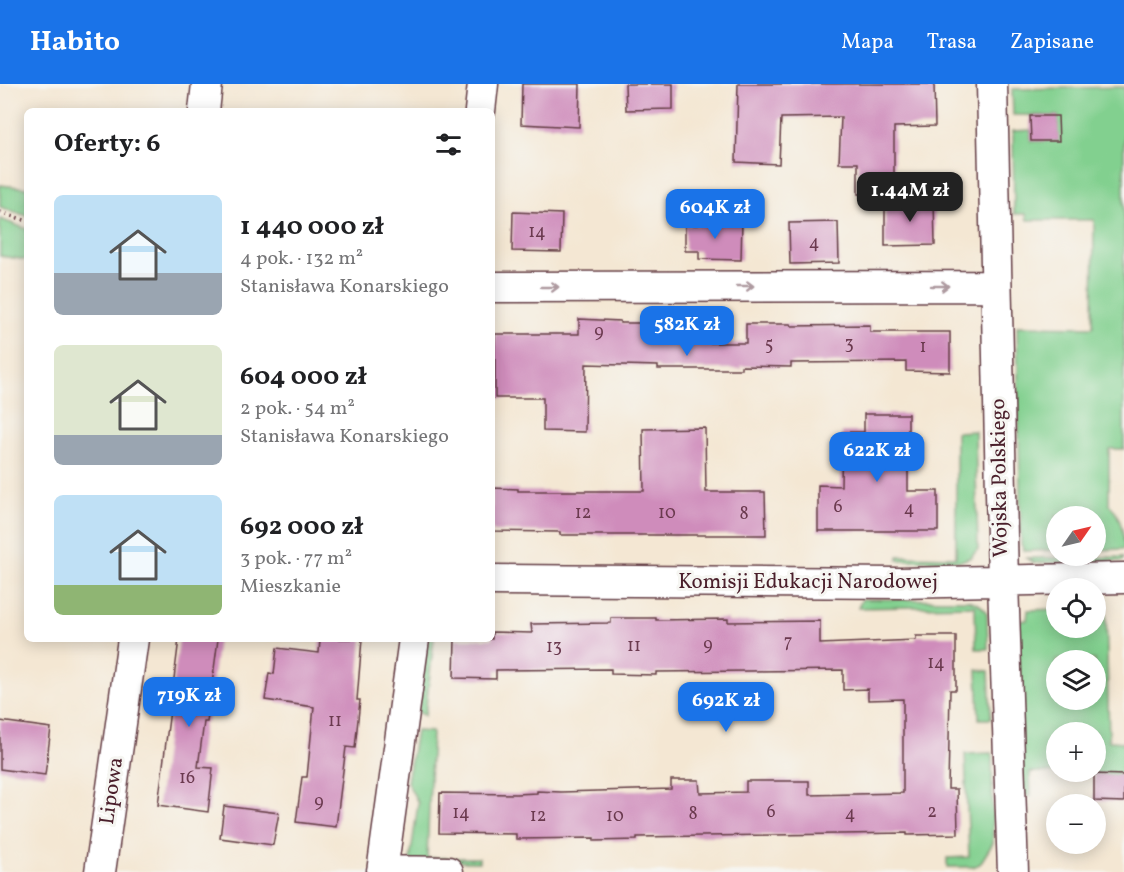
<!DOCTYPE html>
<html lang="pl">
<head>
<meta charset="utf-8">
<style>
  :root { --surface:#fff; --page:#f6f6f6; --text:#202124; --muted:#757577; --accent:#1a73e8 }
  body { margin:0; font-family:Vollkorn,serif; background:var(--page); color:var(--text); height:100vh; display:flex; flex-direction:column; font-size:22px; white-space:nowrap }
  * { box-sizing:border-box; margin:0 }
  p { font-size:20px; color:var(--muted) }
  .icon { flex:none; width:33px; height:33px; fill:none; stroke:currentColor; stroke-width:2; stroke-linecap:round; stroke-linejoin:round }
  .map { position:relative; flex:1; overflow:hidden }
  .panel { position:absolute; left:24px; top:24px; width:471px; height:534px; display:flex; flex-direction:column; background:var(--surface); border-radius:9px; box-shadow:0 3px 15px #0003 }
  .panel>* { flex:none }
  .needle { width:39px; rotate:56deg }
  .fabs { position:absolute; left:1046px; top:422px; display:grid; gap:12px }
  .fabs a { display:grid; place-items:center; width:60px; height:60px; border-radius:50%; background:var(--surface); box-shadow:0 3px 15px #0003; font-size:30px }
  .price { position:absolute; translate:-50% -51px; padding:0 14px; border-radius:12px; background:var(--accent); color:#fff; font-size:20px; line-height:39px; filter:drop-shadow(0 2px 3px #0008) }
  .price::after { content:''; position:absolute; left:50%; top:36px; width:18px; height:14px; margin-left:-9px; background:inherit; clip-path:polygon(0 0,100% 0,50% 100%) }
  .price.active { background:#222; color:#fff }
  ul { padding:0; list-style:none }
  li { display:flex; align-items:center; gap:18px; height:150px; padding:0 30px }
  li span { display:grid; place-items:center; flex:none; width:168px; height:120px; border-radius:9px; color:#555 }
  li>.icon { margin-inline-start:auto }
  span .icon { width:72px; height:72px; fill:#fffc; stroke-width:1 }
  li b { font-size:26px }
  h2 { display:flex; justify-content:space-between; align-items:center; height:72px; padding:0 30px; font-size:26px }
  header { display:flex; align-items:center; gap:36px; box-sizing:border-box; height:84px; padding:0 30px; background:var(--accent); color:#fff }
  header strong { font-size:28px }
  nav { display:flex; gap:33px; margin-inline-start:auto; font-size:21px }
  .map>svg:first-child { display:block }
  .green { fill:#82d08f; stroke:#66785d; stroke-width:1.5; fill-rule:evenodd }
  .building { fill:#cf8cbb }
  .lines { fill:none; stroke-linecap:round; stroke-linejoin:round }
  .street-casing { stroke:#643d44; stroke-width:33 }
  .path { stroke:#643d44; stroke-width:4; stroke-dasharray:1.5 4.5; stroke-linecap:butt }
  .street { stroke:#fff; stroke-width:30 }
  .oneway { stroke:#ae9aa0 }
  .labels { text-anchor:middle; dominant-baseline:central; stroke-width:6; stroke-linejoin:round; paint-order:stroke }
  .number-label { font-size:18px; fill:#6b3a4f }
  .street-label { font-size:21px; fill:#4a1f2b; stroke:#f6f6f2 }
</style>
</head>
<body>
<header>
<strong>Habito</strong>
<nav><a>Mapa</a><a>Trasa</a><a>Zapisane</a></nav>
</header>
<div class="map">
<svg width="1124" height="788" viewBox="0 0 1124 788">
  <rect width="100%" height="100%" fill="#f6f6f2"/>
  <filter id="ink" filterUnits="userSpaceOnUse"><feTurbulence type="fractalNoise" baseFrequency=".0167" numOctaves="2"/><feDisplacementMap in="SourceGraphic" scale="12" xChannelSelector="R" yChannelSelector="G"/><feConvolveMatrix kernelMatrix="1 2 1 2 8 2 1 2 1" color-interpolation-filters="sRGB"/></filter>
  <filter id="wash" filterUnits="userSpaceOnUse"><feTurbulence type="fractalNoise" baseFrequency=".008" numOctaves="4" result="noise"/><feDisplacementMap in="SourceGraphic" scale="24" xChannelSelector="R" yChannelSelector="G"/><feGaussianBlur stdDeviation="1.35" result="paint"/><feColorMatrix in="noise" values="0 0 0 0 0 0 0 0 0 0 0 0 0 0 0 0 0 1.4 0 .05"/><feComposite in="paint" operator="in"/></filter>
  <g filter="url(#wash)">
    <rect width="100%" height="100%" fill="#f4e7d3"/>
    <path class="green" d="M 1124,3 L 1124,365 L 1109,365 L 1109,420 C 1121,432 1124,448 1124,465 L 1095,466 L 1095,432 L 1056,432 L 1056,466 L 1027,467 L 1024,466 L 1021,460 L 1017,242 L 1093,243 L 1094,136 L 1027,136 L 1026,130 L 1014,130 L 1013,47 L 1031,46 L 1031,57 L 1058,57 L 1058,32 L 1013,31 L 1012,5 Z
      M 0,101 L 27,104 L 27,132 L 0,123 Z
      M 0,135 L 27,145 L 27,176 L 0,172 Z
      M 975,347 L 978,465 L 971,473 L 961,477 L 898,476 L 898,472 L 956,473 L 956,348 Z
      M 1124,473 L 1122,477 L 1034,479 L 1026,474 Z
      M 862,515 L 968,516 C 977,518 984,522 987,530 L 988,565 L 976,565 L 975,522 L 858,524 Z
      M 1095,524 L 1106,524 L 1109,657 L 1124,658 L 1124,691 L 1030,688 L 1031,712 L 1022,712 L 1016,537 L 1027,536 L 1028,526 L 1056,525 L 1056,543 L 1095,543 ZM 1056,576 L 1095,576 L 1095,615 L 1056,615 ZM 1056,648 L 1095,648 L 1095,687 L 1056,687 Z
      M 427,555 L 434,555 L 425,632 L 418,628 Z
      M 977,586 L 989,587 L 991,635 L 979,635 Z
      M 416,647 L 432,648 L 427,774 L 479,774 L 479,778 L 410,777 L 418,719 L 407,698 Z
      M 992,669 L 993,759 L 980,780 L 973,783 L 947,783 L 947,774 L 969,773 L 965,670 Z"/>
    <g id="blocks">
      <path class="building" d="M 522,0 L 580,0 L 579,43 L 521,40 Z
        M 625,0 L 673,0 L 673,25 L 626,26 Z
        M 738,0 L 934,0 L 935,42 L 894,43 L 894,111 L 858,110 L 858,79 L 839,79 L 841,33 L 781,34 L 779,80 L 736,78 Z
        M 1030,32 L 1058,32 L 1059,57 L 1031,57 Z
        M 885,116 L 934,116 L 935,161 L 885,162 Z
        M 513,128 L 562,130 L 561,168 L 512,167 Z
        M 698,137 L 742,137 L 741,176 L 699,175 L 699,167 L 685,167 L 685,141 L 698,141 Z
        M 838,138 L 839,179 L 790,180 L 789,139 Z
        M 579,235 L 620,237 L 620,239 L 675,239 L 675,247 L 697,247 L 697,259 L 746,259 L 746,240 L 791,240 L 791,242 L 870,241 L 870,248 L 950,248 L 950,288 L 906,287 L 906,278 L 791,279 L 791,283 L 741,282 L 741,285 L 658,285 L 658,282 L 586,280 L 585,348 L 543,347 L 543,314 L 495,314 L 495,250 L 579,250 Z
        M 864,330 L 908,330 L 908,407 L 938,407 L 938,447 L 818,447 L 818,401 L 841,402 L 842,348 L 864,348 Z
        M 705,344 L 706,408 L 765,408 L 766,451 L 560,451 L 560,448 L 492,447 L 492,404 L 518,405 L 518,407 L 644,407 L 643,345 Z
        M 611,534 L 656,534 L 656,536 L 728,535 L 728,538 L 820,537 L 820,560 L 916,556 L 916,552 L 956,552 L 956,606 L 950,606 L 948,705 L 957,705 L 958,750 L 907,751 L 907,749 L 637,753 L 637,756 L 594,757 L 594,754 L 516,755 L 516,750 L 439,749 L 440,709 L 516,710 L 537,709 L 537,707 L 561,708 L 671,705 L 671,696 L 699,696 L 700,709 L 746,708 L 746,697 L 809,697 L 809,711 L 903,709 L 903,615 L 868,616 L 868,605 L 843,606 L 843,586 L 656,588 L 656,591 L 611,590 L 611,585 L 496,586 L 496,595 L 454,594 L 455,555 L 492,555 L 492,548 L 532,549 L 531,540 L 611,539 Z
        M 179,555 L 218,555 L 207,638 L 204,638 L 198,683 L 213,684 L 208,728 L 158,721 Z
        M 320,555 L 362,555 L 357,616 L 360,616 L 355,664 L 346,663 L 336,743 L 296,738 L 302,693 L 307,693 L 314,623 L 265,616 L 269,589 L 274,590 L 277,564 L 319,569 Z
        M 0,637 L 51,644 L 45,691 L 0,685 Z
        M 1094,690 L 1124,691 L 1124,718 L 1094,717 Z
        M 224,722 L 279,729 L 273,761 L 220,754 Z"/>
    </g>
  </g>
  <g filter="url(#ink)">
    <use href="#blocks" fill-opacity="0" stroke="#643d44" stroke-width="1.5"/>
    <g class="lines">
      <defs>
        <path id="street" d="M 992,0 L 1003,498 L 1013,788
          M 204,27 L 207,0
          M 480,27 L 483,0
          M 492,203 L 996,202
          M 492,496 L 900,499 L 1124,494
          M 382,787 L 448,788
          M 100,788 L 133,555
          M 382,788 L 414,555"/>
      </defs>
      <use href="#street" class="street-casing"/>
      <path class="path" d="M 0,128 L 27,137"/>
      <use href="#street" class="street"/>
    </g>
    <defs><path id="oneway-shaft" d="M-6 0H5M1.5-3L5.5 0L1.5 3" fill="none" stroke-width="1.6" stroke-linecap="round" stroke-linejoin="round" transform="scale(1.5)"/></defs>
    <g class="oneway">
      <use href="#oneway-shaft" transform="translate(745 202)"/>
      <use href="#oneway-shaft" transform="translate(940 202)"/>
      <use href="#oneway-shaft" transform="translate(550 203)"/>
    </g>
  </g>
  <g class="labels">
    <g class="number-label">
      <text x="537" y="148">14</text>
      <text x="814" y="159">4</text>
      <text x="599" y="248">9</text>
      <text x="849" y="260">3</text>
      <text x="769" y="261">5</text>
      <text x="923" y="263">1</text>
      <text x="838" y="423">6</text>
      <text x="909" y="425">4</text>
      <text x="583" y="429">12</text>
      <text x="667" y="429">10</text>
      <text x="744" y="430">8</text>
      <text x="788" y="558">7</text>
      <text x="708" y="561">9</text>
      <text x="634" y="562">11</text>
      <text x="554" y="563">13</text>
      <text x="936" y="579">14</text>
      <text x="335" y="637">11</text>
      <text x="187" y="694">16</text>
      <text x="319" y="718">9</text>
      <text x="771" y="728">6</text>
      <text x="932" y="728">2</text>
      <text x="461" y="729">14</text>
      <text x="693" y="730">8</text>
      <text x="850" y="730">4</text>
      <text x="538" y="732">12</text>
      <text x="615" y="732">10</text>
    </g>
    <g class="street-label">
      <text transform="translate(1000 394) rotate(-91)">Wojska Polskiego</text>
      <text x="808" y="498">Komisji Edukacji Narodowej</text>
      <text transform="translate(112 707) rotate(-82)">Lipowa</text>
    </g>
  </g>
</svg>
<div class="fabs">
<a><svg class="needle" viewBox="-14 -14 28 28"><path d="M0-13l5 13h-10z" fill="#e53935"/><path d="M0 13l5-13h-10z" fill="#757577"/></svg></a>
<a><svg class="icon" aria-label="locate" viewBox="0 0 24 24"><circle cx="12" cy="12" r="6"/><path d="M12 2v4M12 18v4M2 12h4M18 12h4"/></svg></a>
<a><svg class="icon" aria-label="layers" viewBox="0 0 24 24"><path d="M12 4l9 5-9 5-9-5zM3 14l9 5 9-5"/></svg></a>
<a>+</a>
<a>−</a>
</div>
<b class="price active" style="left:910px;top:139px">1.44M zł</b>
<b class="price" style="left:715px;top:156px">604K zł</b>
<b class="price" style="left:687px;top:273px">582K zł</b>
<b class="price" style="left:877px;top:399px">622K zł</b>
<b class="price" style="left:189px;top:644px">719K zł</b>
<b class="price" style="left:726px;top:649px">692K zł</b>
<section class="panel">
<h2>Oferty: 6<svg class="icon" aria-label="filters" viewBox="0 0 24 24"><path d="M4 7h16M4 17h16"/><circle cx="9" cy="7" r="2"/><circle cx="15" cy="17" r="2"/></svg></h2>
<ul>
<li><span style="background:linear-gradient(#bfe0f5 65%,#9aa5b1 0)"><svg class="icon" aria-label="home" viewBox="0 0 24 24"><path d="M3 11l9-7 9 7M6 9v11h12V9"/></svg></span><div><b>1 440 000 zł</b><p>4 pok. · 132 m²</p><p>Stanisława Konarskiego</p></div></li>
<li><span style="background:linear-gradient(#dfe7d0 75%,#9aa5b1 0)"><svg class="icon" aria-label="home" viewBox="0 0 24 24"><path d="M3 11l9-7 9 7M6 9v11h12V9"/></svg></span><div><b>604 000 zł</b><p>2 pok. · 54 m²</p><p>Stanisława Konarskiego</p></div></li>
<li><span style="background:linear-gradient(#bfe0f5 75%,#8fb573 0)"><svg class="icon" aria-label="home" viewBox="0 0 24 24"><path d="M3 11l9-7 9 7M6 9v11h12V9"/></svg></span><div><b>692 000 zł</b><p>3 pok. · 77 m²</p><p>Mieszkanie</p></div></li>
</ul>
</section>
</div>
</body>
</html>
